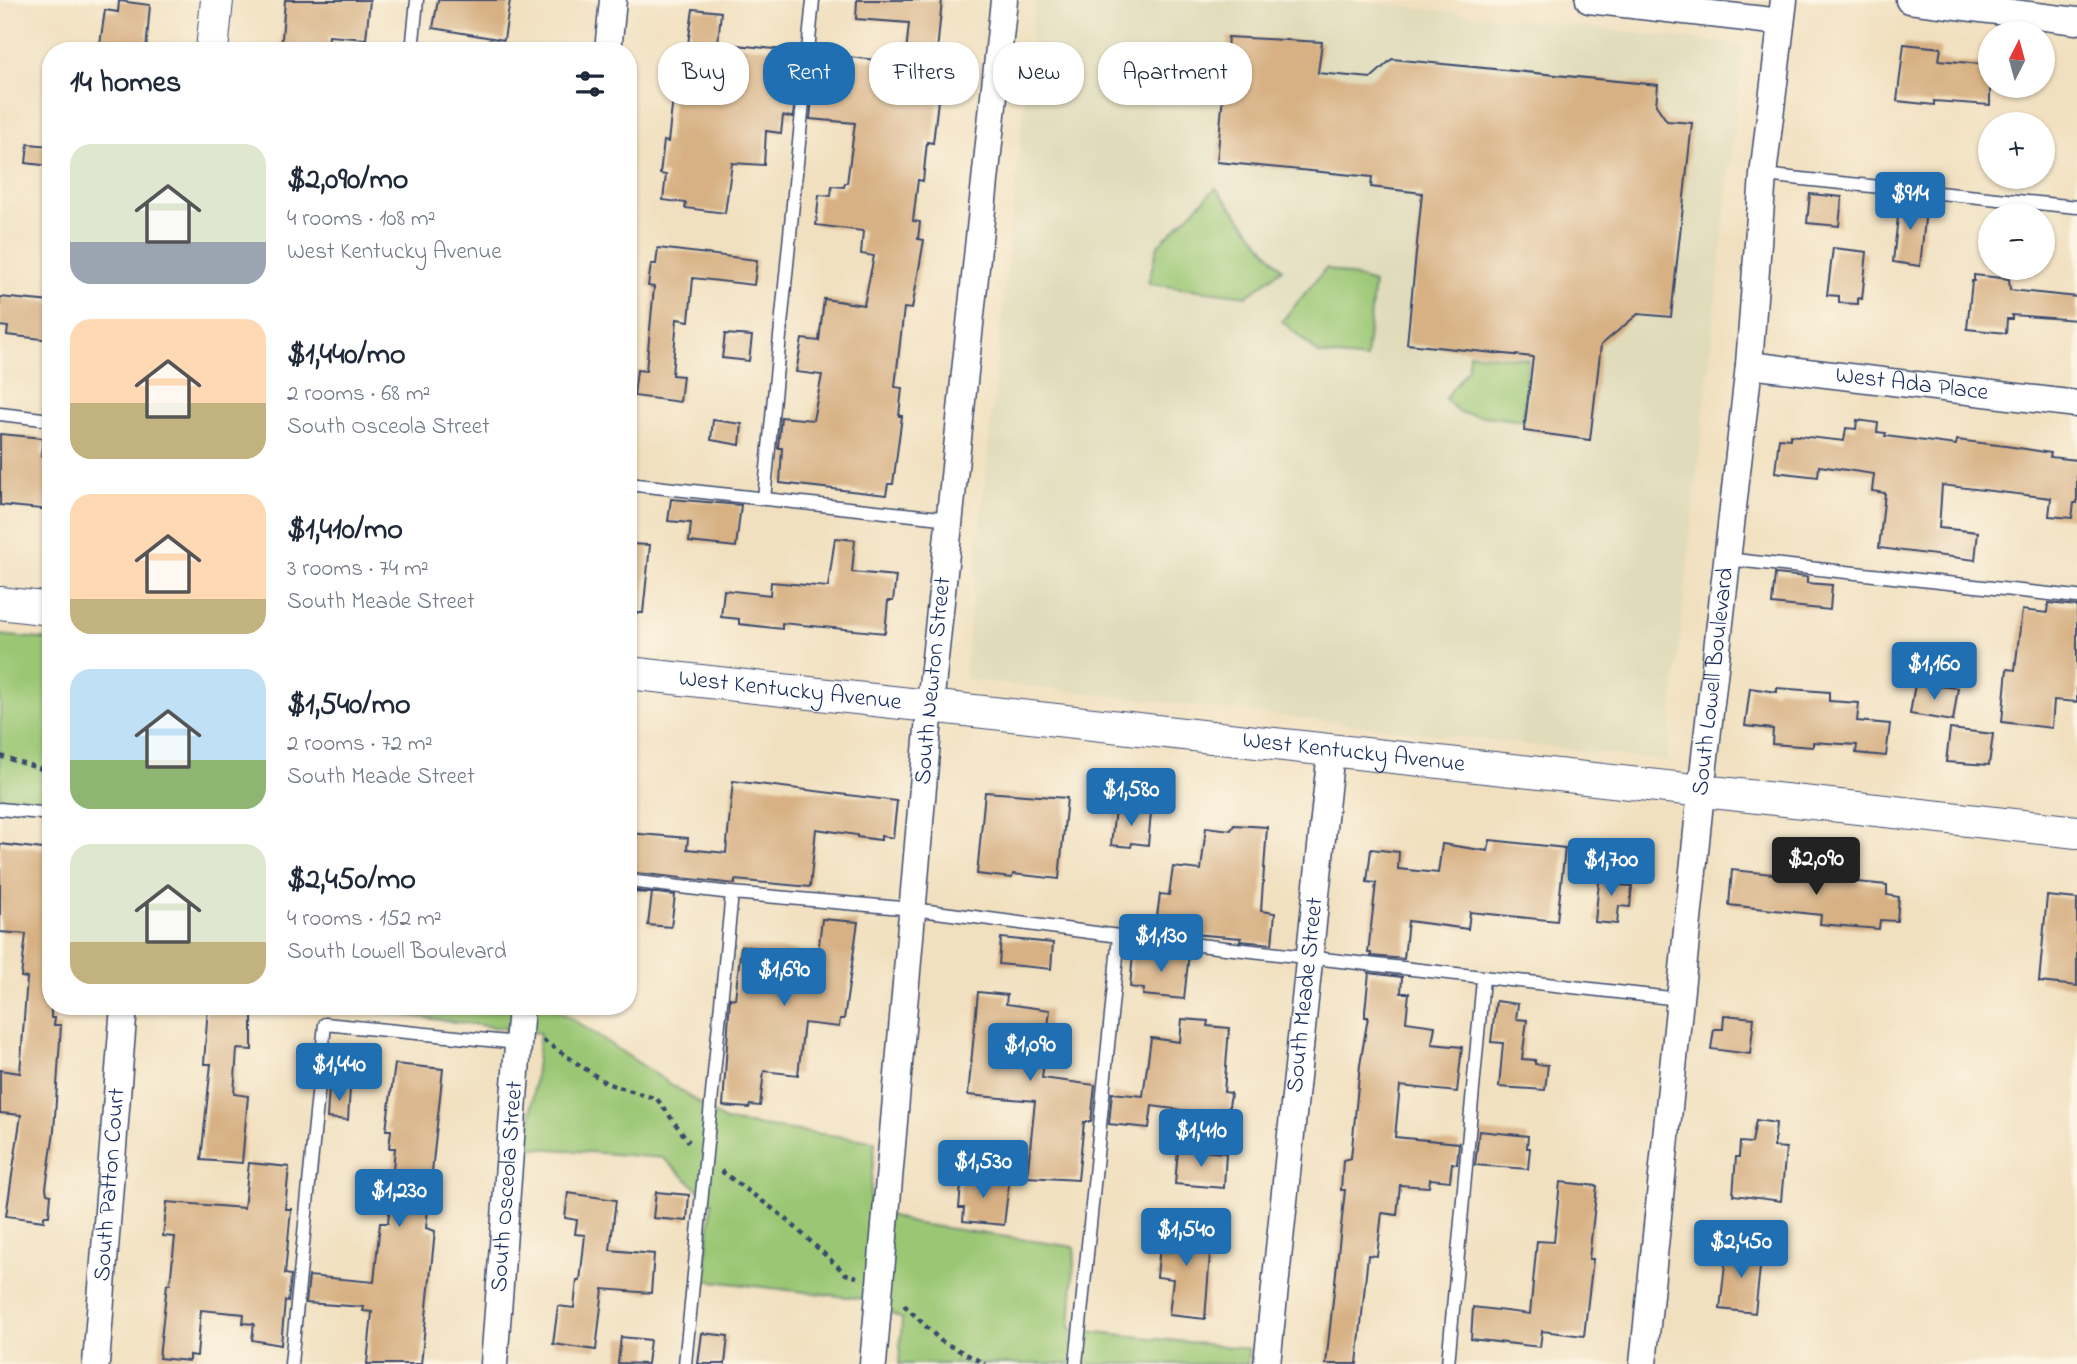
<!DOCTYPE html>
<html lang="en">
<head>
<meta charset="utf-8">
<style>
  :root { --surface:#fff; --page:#f2f2f3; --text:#1f2937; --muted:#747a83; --accent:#1f6fb2 }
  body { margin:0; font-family:"Indie Flower",sans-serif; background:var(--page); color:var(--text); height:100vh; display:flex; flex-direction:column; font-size:26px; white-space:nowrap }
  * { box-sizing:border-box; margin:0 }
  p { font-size:23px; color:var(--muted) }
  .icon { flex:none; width:38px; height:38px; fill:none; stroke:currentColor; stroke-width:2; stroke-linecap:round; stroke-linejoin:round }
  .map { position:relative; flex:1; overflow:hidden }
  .drawer { position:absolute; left:42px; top:42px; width:595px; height:973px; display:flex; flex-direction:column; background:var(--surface); border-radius:28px; box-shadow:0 2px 5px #0004 }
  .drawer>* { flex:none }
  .hud { position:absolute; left:658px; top:42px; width:665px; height:63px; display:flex; gap:14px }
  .needle { width:46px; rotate:6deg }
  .buttons { position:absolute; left:1978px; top:21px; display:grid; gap:14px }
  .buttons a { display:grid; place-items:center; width:77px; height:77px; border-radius:50%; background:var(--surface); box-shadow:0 2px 5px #0004; font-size:35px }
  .price { position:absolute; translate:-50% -60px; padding:0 16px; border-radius:7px; background:var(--accent); color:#fff; font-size:23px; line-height:46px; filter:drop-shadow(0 2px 4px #0008) }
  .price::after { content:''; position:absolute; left:50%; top:42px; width:21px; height:16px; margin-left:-10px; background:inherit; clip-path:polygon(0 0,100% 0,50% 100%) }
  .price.active { background:#222; color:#fff }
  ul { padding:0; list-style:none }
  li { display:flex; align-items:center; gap:21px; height:175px; padding:0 28px }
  li span { display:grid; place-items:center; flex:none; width:196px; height:140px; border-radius:21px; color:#555 }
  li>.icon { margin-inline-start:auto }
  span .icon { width:84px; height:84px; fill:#fffc; stroke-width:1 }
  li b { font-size:30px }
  h2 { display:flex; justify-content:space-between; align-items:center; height:84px; padding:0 28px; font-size:30px }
  .pill { padding:0 24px; border-radius:28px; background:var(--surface); box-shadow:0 2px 5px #0004; font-size:24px; line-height:63px }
  .pill.active { background:var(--accent); color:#fff }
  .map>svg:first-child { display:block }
  .built { fill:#e0dcbb }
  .green { fill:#9bc775; stroke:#5b7b6a; stroke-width:2 }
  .building { fill:#d7b184 }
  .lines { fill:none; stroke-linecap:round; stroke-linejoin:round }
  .service-casing { stroke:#3b4a6d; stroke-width:15 }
  .minor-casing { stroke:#3b4a6d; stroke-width:29 }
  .tertiary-casing { stroke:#3b4a6d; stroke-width:34 }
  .path { stroke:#3b4a6d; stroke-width:4.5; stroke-dasharray:5 5; stroke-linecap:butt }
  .service { stroke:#fff; stroke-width:12 }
  .minor { stroke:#fff; stroke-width:26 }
  .tertiary { stroke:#fff; stroke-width:32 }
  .labels { text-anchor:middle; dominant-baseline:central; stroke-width:7; stroke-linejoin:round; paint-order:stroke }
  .street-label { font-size:24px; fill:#1b2f5e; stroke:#fcf5e5 }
</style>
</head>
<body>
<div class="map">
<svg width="2077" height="1364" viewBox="0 0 2077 1364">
  <rect width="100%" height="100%" fill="#fcf5e5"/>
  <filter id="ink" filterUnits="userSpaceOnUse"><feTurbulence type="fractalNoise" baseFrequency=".0143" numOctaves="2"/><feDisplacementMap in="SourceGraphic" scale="14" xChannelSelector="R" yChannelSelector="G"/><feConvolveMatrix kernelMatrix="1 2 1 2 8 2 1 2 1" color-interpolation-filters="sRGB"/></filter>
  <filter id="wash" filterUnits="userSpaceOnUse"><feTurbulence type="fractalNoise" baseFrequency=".00686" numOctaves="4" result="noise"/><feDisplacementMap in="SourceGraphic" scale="28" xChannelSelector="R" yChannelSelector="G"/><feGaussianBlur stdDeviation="1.57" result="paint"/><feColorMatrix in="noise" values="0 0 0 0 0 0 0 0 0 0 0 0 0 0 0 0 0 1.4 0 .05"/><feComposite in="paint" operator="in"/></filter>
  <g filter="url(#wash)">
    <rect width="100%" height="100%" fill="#f1e0bf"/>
    <path class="built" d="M 1035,0 L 1346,0 L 1743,45 L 1667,761 L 964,679 Z"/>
    <path class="green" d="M 1216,188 L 1282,269 L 1247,296 L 1148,284 L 1158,245 Z
      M 1326,268 L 1374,283 L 1366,359 L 1319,354 L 1282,321 Z
      M 1469,353 L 1528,359 L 1523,421 L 1460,413 L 1445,399 L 1468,368 Z
      M 0,635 L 51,640 L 51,806 L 0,800 Z
      M 331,1006 L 552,1006 L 683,1092 L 725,1121 L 875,1141 L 869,1208 L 912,1223 L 1075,1247 L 1070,1329 L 1249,1349 L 1247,1364 L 899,1364 L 902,1319 L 864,1299 L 704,1280 L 712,1202 L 663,1158 L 527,1147 L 540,1033 Z"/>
    <g id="blocks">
      <path class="building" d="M 285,0 L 370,0 L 366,39 L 329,36 L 327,51 L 281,51 Z
        M 438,0 L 510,0 L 504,40 L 433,28 Z
        M 857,0 L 942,0 L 937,52 L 941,52 L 937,92 L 939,92 L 933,143 L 927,142 L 923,181 L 918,180 L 913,221 L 920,222 L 918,239 L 924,240 L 912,309 L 904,308 L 895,387 L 902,388 L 899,416 L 902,416 L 893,484 L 888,484 L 886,495 L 780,483 L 782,448 L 778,448 L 781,417 L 813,420 L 822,375 L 796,372 L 802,339 L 819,341 L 824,299 L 864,305 L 874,256 L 861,254 L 863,231 L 816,225 L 819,195 L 831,196 L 832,186 L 844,187 L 845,183 L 847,183 L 855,123 L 810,119 L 814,79 L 846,83 L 849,57 L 905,63 L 909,23 L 856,19 Z
        M 119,1 L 150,5 L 146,51 L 99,51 L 105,10 L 118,12 Z
        M 693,9 L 721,12 L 718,43 L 783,50 L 781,73 L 790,74 L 790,77 L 797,77 L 793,117 L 783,116 L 781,133 L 766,131 L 764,165 L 732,163 L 725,213 L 685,208 L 686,203 L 663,200 L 666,175 L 660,174 L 664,141 L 668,142 L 673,98 L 667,97 L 670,63 L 685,65 Z
        M 1228,37 L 1322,42 L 1318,73 L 1371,78 L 1392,59 L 1658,85 L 1656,105 L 1667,121 L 1692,123 L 1671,317 L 1638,314 L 1601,345 L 1590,440 L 1524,431 L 1533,357 L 1407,344 L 1422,193 L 1371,187 L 1372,177 L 1217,162 Z
        M 1904,44 L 1941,48 L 1939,60 L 1990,65 L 1990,105 L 1934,101 L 1934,105 L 1897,101 Z
        M 28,144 L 51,146 L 51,166 L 26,163 Z
        M 1810,194 L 1842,197 L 1839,226 L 1807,223 Z
        M 1900,199 L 1927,201 L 1920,266 L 1893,262 Z
        M 658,248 L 757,260 L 754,285 L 693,278 L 689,321 L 677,319 L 672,375 L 683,376 L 680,402 L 634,396 L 637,370 L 646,371 L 654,287 L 648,286 L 651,264 L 656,264 Z
        M 1833,248 L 1867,252 L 1862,299 L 1858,298 L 1858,304 L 1839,303 L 1839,296 L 1827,295 Z
        M 1974,275 L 2009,279 L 2010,290 L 2077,297 L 2077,320 L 2012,315 L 2012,319 L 2007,319 L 2006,333 L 1967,329 L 1972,281 L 1974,281 Z
        M 0,297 L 51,302 L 51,340 L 7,335 L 8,327 L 0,326 Z
        M 725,334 L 752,336 L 749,361 L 722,358 Z
        M 713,420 L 742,424 L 740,445 L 711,440 Z
        M 1857,420 L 1878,423 L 1877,432 L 1886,433 L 1885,436 L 1956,445 L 1957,440 L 2006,446 L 2051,453 L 2050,457 L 2077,460 L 2077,503 L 2074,503 L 2072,518 L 2049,516 L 2051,498 L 1942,485 L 1939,528 L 1978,532 L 1975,560 L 1879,548 L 1885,493 L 1872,491 L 1874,474 L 1819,466 L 1818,477 L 1775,472 L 1779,438 L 1790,439 L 1790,435 L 1844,441 L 1846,428 L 1856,429 Z
        M 0,434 L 43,438 L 41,456 L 51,457 L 51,510 L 0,505 Z
        M 671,499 L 741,505 L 736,547 L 689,542 L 691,523 L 668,521 Z
        M 835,538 L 855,540 L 852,572 L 896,576 L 893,601 L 888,601 L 885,633 L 782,623 L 782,629 L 739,624 L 739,619 L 721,617 L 724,590 L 770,595 L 771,582 L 828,587 Z
        M 628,544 L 650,545 L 643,613 L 628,613 Z
        M 1775,574 L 1807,577 L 1807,583 L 1832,585 L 1830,610 L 1772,604 Z
        M 2048,603 L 2077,606 L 2077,702 L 2054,700 L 2052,728 L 2002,722 L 2007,669 L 2015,670 L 2022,610 L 2047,613 Z
        M 1915,684 L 1958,688 L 1953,721 L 1910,714 Z
        M 1750,688 L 1777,692 L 1777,688 L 1829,692 L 1829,701 L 1859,703 L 1857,721 L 1890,724 L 1886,756 L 1856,753 L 1857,745 L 1813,742 L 1813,747 L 1772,744 L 1773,729 L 1745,726 Z
        M 1950,729 L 1993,734 L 1989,765 L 1946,762 Z
        M 733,781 L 897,801 L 893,838 L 881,836 L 881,840 L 857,837 L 857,835 L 816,829 L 810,887 L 735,880 L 735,884 L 628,872 L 628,833 L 688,838 L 687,849 L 726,853 Z
        M 985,792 L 1067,798 L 1059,879 L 1013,874 L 1012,878 L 977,874 Z
        M 1115,809 L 1151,813 L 1148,845 L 1132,843 L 1131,847 L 1111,845 Z
        M 1234,825 L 1267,827 L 1261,911 L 1275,913 L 1272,944 L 1240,941 L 1241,938 L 1155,931 L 1160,894 L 1169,895 L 1173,867 L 1201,870 L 1206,827 L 1231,830 Z
        M 1490,840 L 1565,848 L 1557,921 L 1470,912 L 1468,929 L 1408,921 L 1404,959 L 1371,956 L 1371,953 L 1368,953 L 1376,883 L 1367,882 L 1371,849 L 1399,852 L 1398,869 L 1438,873 L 1442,844 L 1488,851 Z
        M 0,844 L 51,850 L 51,1018 L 55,1018 L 54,1025 L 61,1025 L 54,1131 L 46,1188 L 47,1194 L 51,1195 L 49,1216 L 44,1216 L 44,1221 L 6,1216 L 21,1115 L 0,1113 L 0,1070 L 20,1073 L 27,978 L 21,977 L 26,934 L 0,932 Z
        M 1804,869 L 1828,871 L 1827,879 L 1887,885 L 1887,895 L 1899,897 L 1897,921 L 1880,920 L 1879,929 L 1820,924 L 1821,915 L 1729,905 L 1732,870 L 1804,877 Z
        M 1600,872 L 1622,874 L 1621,885 L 1632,886 L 1630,907 L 1619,906 L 1617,924 L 1595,922 Z
        M 628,890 L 675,895 L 671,927 L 648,925 L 652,893 L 628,892 Z
        M 2047,896 L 2077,899 L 2077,986 L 2039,982 Z
        M 822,919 L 858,922 L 844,1019 L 840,1019 L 839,1027 L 804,1023 L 798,1075 L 764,1071 L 760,1106 L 750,1105 L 749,1108 L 723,1106 L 730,998 L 735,999 L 741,946 L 818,953 Z
        M 1001,938 L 1053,943 L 1051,969 L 999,964 Z
        M 1153,949 L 1189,953 L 1184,999 L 1143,995 L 1144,989 L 1130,987 L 1133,954 L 1152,955 Z
        M 1369,973 L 1402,977 L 1401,993 L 1409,993 L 1406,1022 L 1435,1026 L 1432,1044 L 1462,1047 L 1457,1092 L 1400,1086 L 1395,1137 L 1459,1143 L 1457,1164 L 1452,1163 L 1450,1181 L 1430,1179 L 1429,1187 L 1400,1185 L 1397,1215 L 1382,1213 L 1377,1256 L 1368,1255 L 1357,1364 L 1326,1364 L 1345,1190 L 1341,1190 L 1343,1160 L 1351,1158 L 1360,1065 L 1368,1017 L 1365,1017 L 1365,1011 Z
        M 978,992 L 1007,995 L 1006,1004 L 1050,1010 L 1042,1078 L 1095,1085 L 1091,1122 L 1084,1122 L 1078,1180 L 1027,1177 L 1035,1101 L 968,1095 Z
        M 1496,1001 L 1518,1004 L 1516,1019 L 1527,1020 L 1522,1059 L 1535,1060 L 1535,1064 L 1548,1065 L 1545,1090 L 1499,1087 L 1503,1043 L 1491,1042 Z
        M 208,1006 L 252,1006 L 252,1050 L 237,1049 L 234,1094 L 248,1096 L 242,1163 L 201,1160 L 211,1064 L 204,1064 Z
        M 1724,1015 L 1754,1018 L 1750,1054 L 1711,1049 L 1714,1029 L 1723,1029 Z
        M 1182,1019 L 1208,1021 L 1207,1026 L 1229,1028 L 1224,1092 L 1231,1093 L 1228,1113 L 1221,1112 L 1221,1115 L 1152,1106 L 1149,1128 L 1109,1124 L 1112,1093 L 1143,1096 L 1151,1038 L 1180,1042 Z
        M 395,1064 L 443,1069 L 426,1228 L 435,1231 L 421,1364 L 367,1364 L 372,1312 L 363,1311 L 364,1307 L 306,1303 L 309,1276 L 374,1282 L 380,1223 L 388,1223 L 395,1148 L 389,1148 L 391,1130 L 386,1130 Z
        M 329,1086 L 350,1088 L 348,1120 L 327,1118 Z
        M 1756,1120 L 1776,1123 L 1774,1147 L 1786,1148 L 1781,1201 L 1733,1195 L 1736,1157 L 1739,1157 L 1740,1142 L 1752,1143 Z
        M 1479,1131 L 1528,1136 L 1527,1148 L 1530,1148 L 1528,1169 L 1475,1165 Z
        M 1178,1150 L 1226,1153 L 1224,1188 L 1175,1184 Z
        M 249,1163 L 289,1167 L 285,1209 L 291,1209 L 285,1274 L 291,1275 L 288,1302 L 285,1301 L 281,1345 L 252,1340 L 254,1324 L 243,1323 L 244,1314 L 201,1310 L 197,1356 L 189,1355 L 189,1361 L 159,1358 L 167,1284 L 170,1284 L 175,1237 L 163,1236 L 167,1202 L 244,1208 Z
        M 962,1174 L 983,1176 L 983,1180 L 1009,1183 L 1004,1225 L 963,1221 L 964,1208 L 959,1208 Z
        M 1560,1182 L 1597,1186 L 1589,1259 L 1593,1259 L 1584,1336 L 1542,1331 L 1540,1347 L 1471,1339 L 1473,1307 L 1530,1314 L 1537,1241 L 1554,1242 Z
        M 656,1192 L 689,1195 L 687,1221 L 653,1218 Z
        M 568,1193 L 616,1200 L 610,1250 L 654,1254 L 651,1293 L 603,1289 L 596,1350 L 553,1344 L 558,1306 L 574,1308 L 577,1280 L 580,1281 L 585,1235 L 575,1234 L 577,1220 L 565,1218 Z
        M 1162,1225 L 1212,1228 L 1205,1319 L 1169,1315 L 1173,1279 L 1157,1277 Z
        M 1727,1246 L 1762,1250 L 1755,1313 L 1720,1309 Z
        M 702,1333 L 728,1336 L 725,1364 L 698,1364 Z
        M 621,1337 L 650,1340 L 647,1364 L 618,1363 Z"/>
    </g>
  </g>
  <g filter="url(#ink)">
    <use href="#blocks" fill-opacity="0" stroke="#3b4a6d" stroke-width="2"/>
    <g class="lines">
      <defs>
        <path id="service" d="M 412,51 L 417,0
          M 1763,175 L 2077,207
          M 0,414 L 51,420
          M 628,484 L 950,519
          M 764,499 L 813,0
          M 1726,559 L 2077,597
          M 0,809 L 51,814
          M 628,881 L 732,893 L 913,909 L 1119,936
          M 291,1364 L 325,1024 L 518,1043
          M 685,1364 L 732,893
          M 1076,1364 L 1119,936 L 1679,999
          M 1448,1364 L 1483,979"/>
        <g id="minor">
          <path d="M 1589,0 L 1781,22"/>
          <path d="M 1909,0 L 2077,21"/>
          <path d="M 608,51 L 613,0"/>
          <path id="s1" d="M 1749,365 L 2077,404"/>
          <path id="s2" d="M 96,1364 L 124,1006"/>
          <path id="s3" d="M 494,1364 L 521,1006"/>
          <path id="s4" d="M 873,1364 L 930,706 L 1004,0"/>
          <path id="s5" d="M 1267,1364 L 1331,751"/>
          <path id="s6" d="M 1643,1364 L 1701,792 L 1749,365 L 1763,175 L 1784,0"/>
        </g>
        <g id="tertiary">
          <path d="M 212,51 L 217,0"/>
          <path d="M 0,603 L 51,609"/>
          <path id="s7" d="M 628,673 L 2077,832"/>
        </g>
      </defs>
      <use href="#service" class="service-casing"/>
      <use href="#minor" class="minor-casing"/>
      <use href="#tertiary" class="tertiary-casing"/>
      <path class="path" d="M 0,756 L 51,772
        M 473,1006 L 495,1015
        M 543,1040 L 606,1083 L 657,1099 L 689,1142
        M 721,1171 L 784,1217 L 846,1274 L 857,1277
        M 904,1305 L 941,1341 L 985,1364"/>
      <use href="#service" class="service"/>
      <use href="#minor" class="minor"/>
      <use href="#tertiary" class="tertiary"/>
    </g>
  </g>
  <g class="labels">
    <g class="street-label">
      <text stroke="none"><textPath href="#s1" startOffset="164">West Ada Place</textPath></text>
      <text stroke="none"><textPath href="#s4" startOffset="686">South Newton Street</textPath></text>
      <text stroke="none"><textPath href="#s6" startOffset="686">South Lowell Boulevard</textPath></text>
      <text stroke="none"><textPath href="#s7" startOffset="163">West Kentucky Avenue</textPath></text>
      <text stroke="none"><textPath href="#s7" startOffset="730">West Kentucky Avenue</textPath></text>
      <text stroke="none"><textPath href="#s5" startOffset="371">South Meade Street</textPath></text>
      <text stroke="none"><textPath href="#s2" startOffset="180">South Patton Court</textPath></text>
      <text stroke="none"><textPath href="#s3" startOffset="178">South Osceola Street</textPath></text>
    </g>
  </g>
</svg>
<div class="buttons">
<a><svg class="needle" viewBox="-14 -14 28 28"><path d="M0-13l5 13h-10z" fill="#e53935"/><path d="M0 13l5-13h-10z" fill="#747a83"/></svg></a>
<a>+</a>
<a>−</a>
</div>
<b class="price" style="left:1910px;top:232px">$914</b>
<b class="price" style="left:1934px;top:702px">$1,160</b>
<b class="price" style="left:1131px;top:828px">$1,580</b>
<b class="price active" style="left:1816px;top:897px">$2,090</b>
<b class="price" style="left:1611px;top:898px">$1,700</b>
<b class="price" style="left:1161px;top:974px">$1,130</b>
<b class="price" style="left:784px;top:1008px">$1,690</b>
<b class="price" style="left:1030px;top:1083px">$1,090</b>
<b class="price" style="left:339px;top:1103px">$1,440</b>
<b class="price" style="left:1201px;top:1169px">$1,410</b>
<b class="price" style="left:983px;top:1200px">$1,530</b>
<b class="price" style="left:399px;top:1229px">$1,230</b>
<b class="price" style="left:1186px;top:1268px">$1,540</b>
<b class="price" style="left:1741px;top:1280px">$2,450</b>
<div class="hud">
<a class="pill">Buy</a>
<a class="pill active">Rent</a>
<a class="pill">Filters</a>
<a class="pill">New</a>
<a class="pill">Apartment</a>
</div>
<section class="drawer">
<h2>14 homes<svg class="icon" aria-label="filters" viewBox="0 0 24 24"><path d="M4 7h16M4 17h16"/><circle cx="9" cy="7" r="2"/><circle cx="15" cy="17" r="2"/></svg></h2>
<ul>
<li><span style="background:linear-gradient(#dfe7d0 70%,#9aa5b1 0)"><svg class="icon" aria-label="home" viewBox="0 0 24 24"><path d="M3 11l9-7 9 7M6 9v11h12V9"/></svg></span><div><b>$2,090/mo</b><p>4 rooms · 108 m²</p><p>West Kentucky Avenue</p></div></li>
<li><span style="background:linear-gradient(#ffd9b3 60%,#c2b280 0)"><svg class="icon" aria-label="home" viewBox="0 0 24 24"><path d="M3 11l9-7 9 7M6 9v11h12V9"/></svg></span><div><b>$1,440/mo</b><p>2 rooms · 68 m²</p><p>South Osceola Street</p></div></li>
<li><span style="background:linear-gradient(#ffd9b3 75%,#c2b280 0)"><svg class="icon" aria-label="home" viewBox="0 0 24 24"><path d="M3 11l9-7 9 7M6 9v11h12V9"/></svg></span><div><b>$1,410/mo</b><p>3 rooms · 74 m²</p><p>South Meade Street</p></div></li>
<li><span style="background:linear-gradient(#bfe0f5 65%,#8fb573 0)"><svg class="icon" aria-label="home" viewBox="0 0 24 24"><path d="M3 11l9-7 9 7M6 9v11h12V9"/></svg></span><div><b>$1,540/mo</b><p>2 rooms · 72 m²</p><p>South Meade Street</p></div></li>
<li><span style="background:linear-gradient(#dfe7d0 70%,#c2b280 0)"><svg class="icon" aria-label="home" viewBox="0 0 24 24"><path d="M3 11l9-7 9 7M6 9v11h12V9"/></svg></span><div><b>$2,450/mo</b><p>4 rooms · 152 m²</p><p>South Lowell Boulevard</p></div></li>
</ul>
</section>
</div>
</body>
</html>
